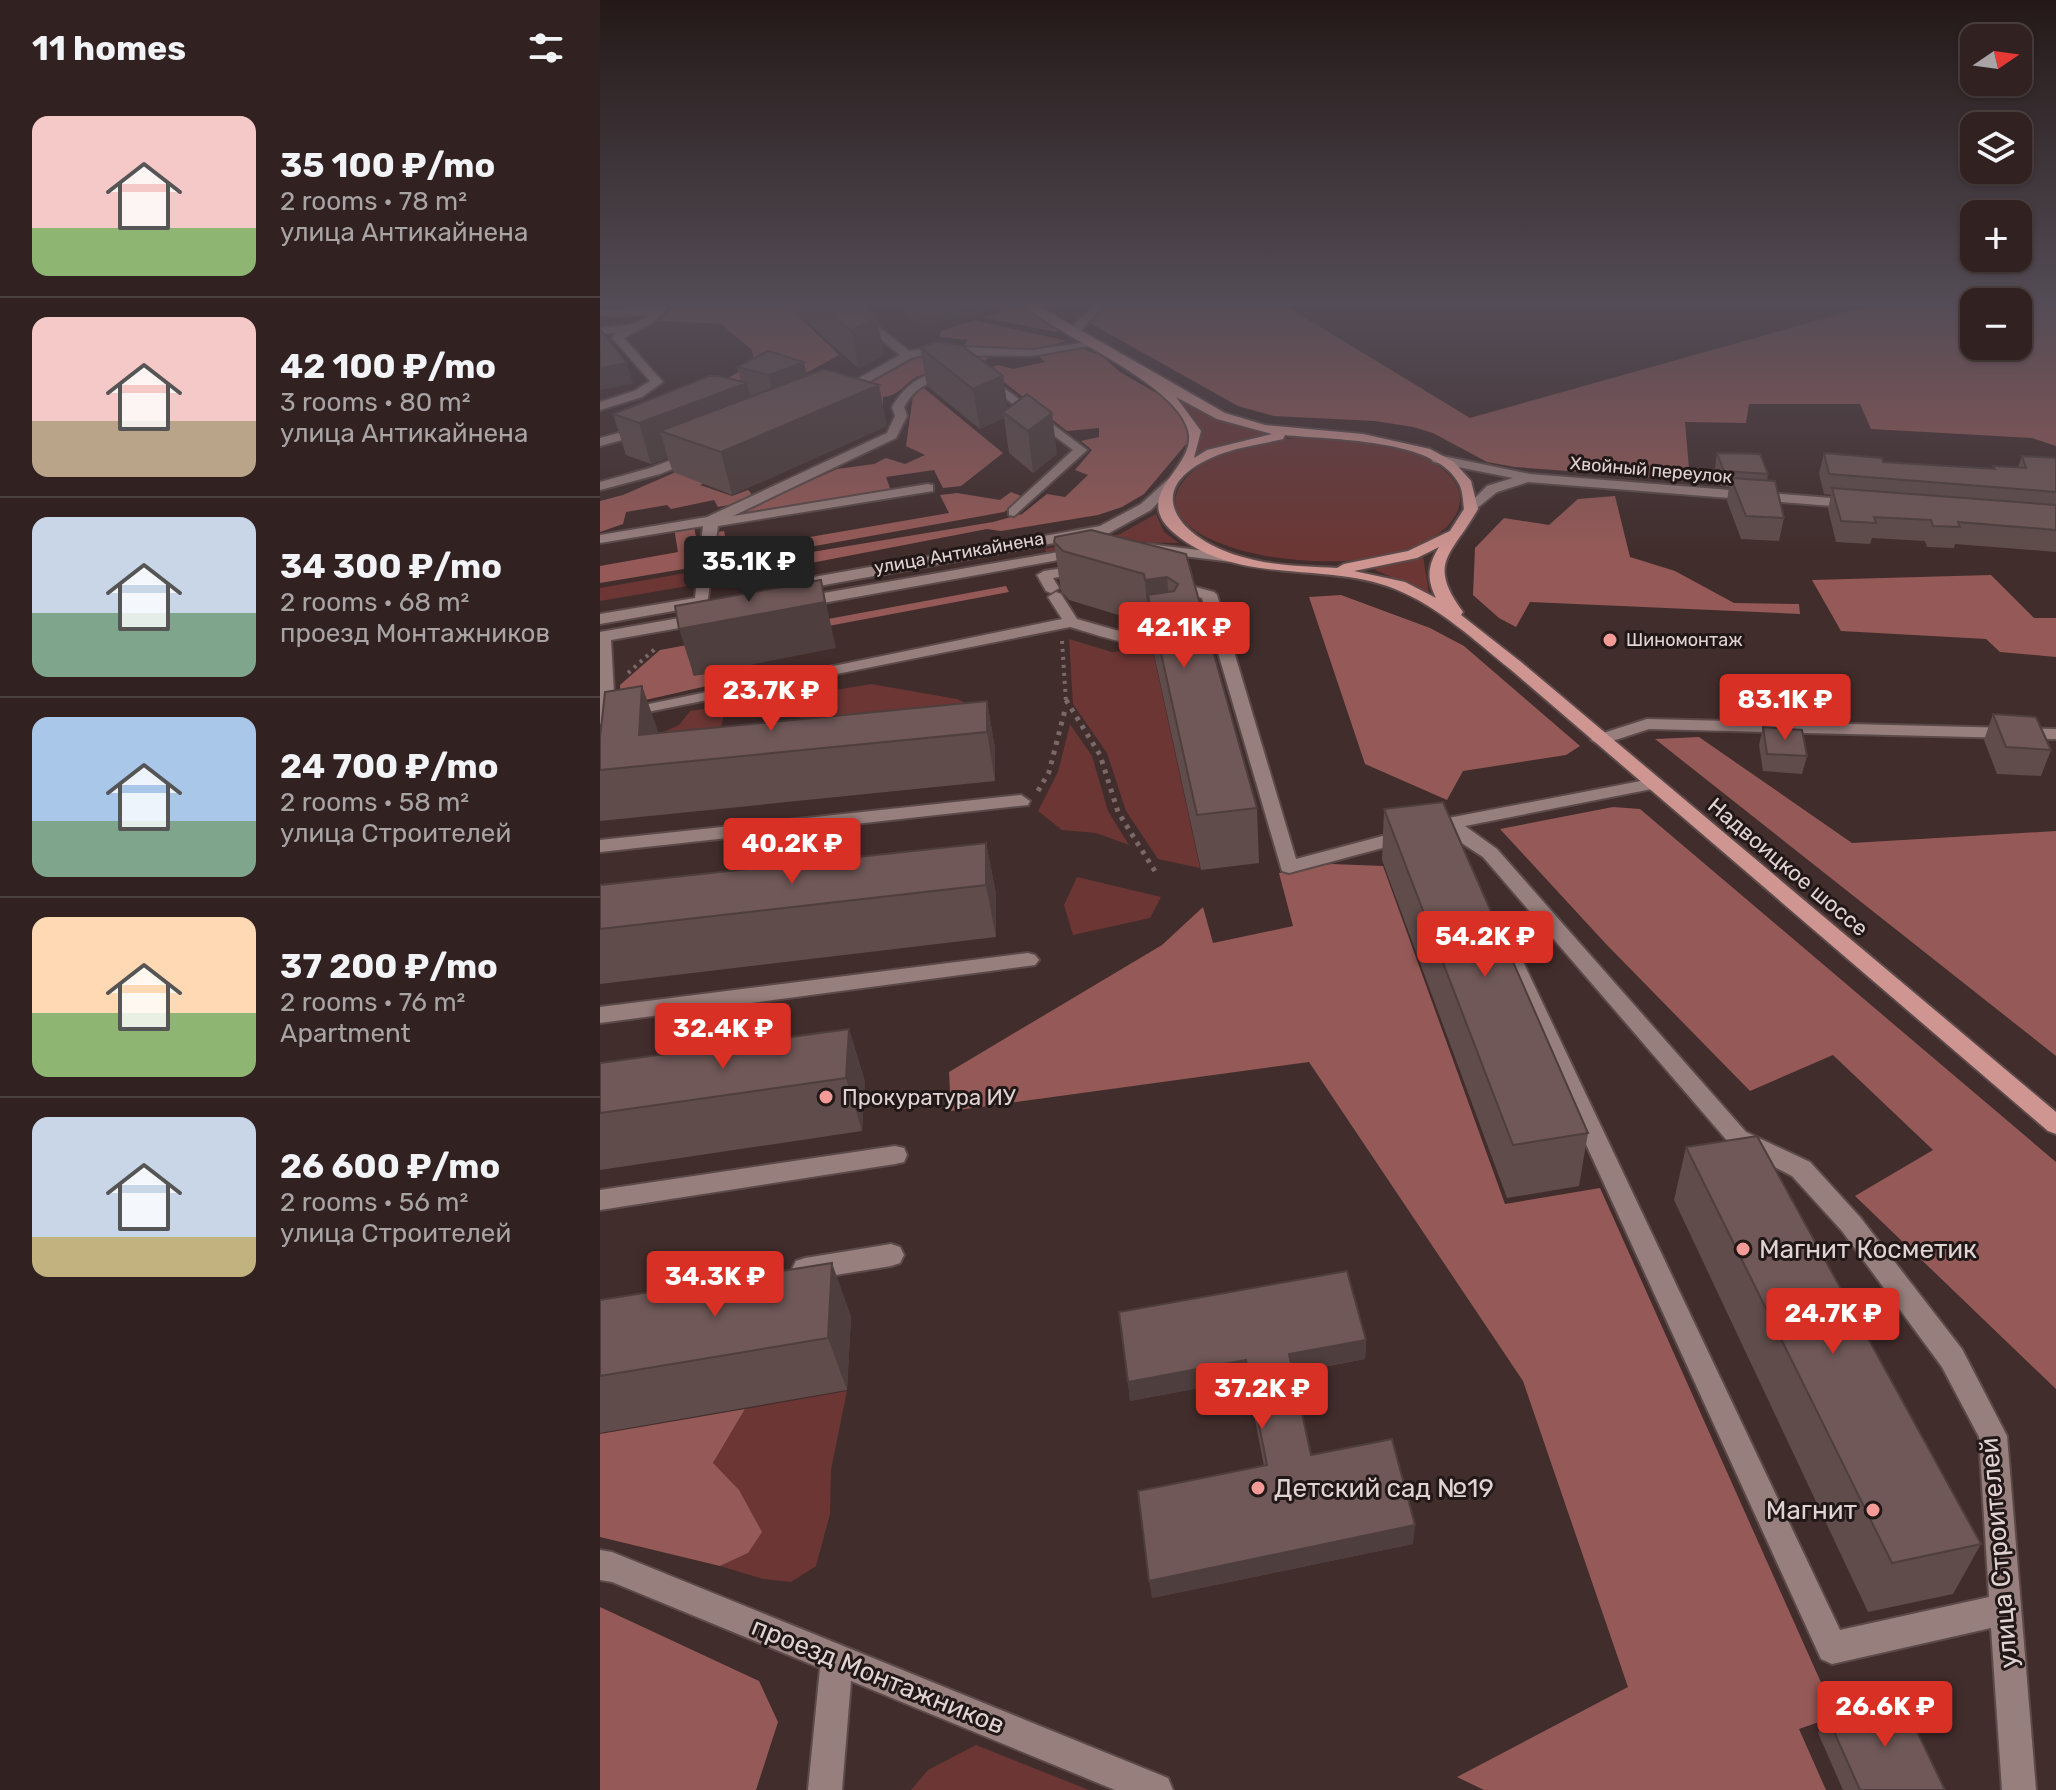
<!DOCTYPE html>
<html lang="en">
<head>
<meta charset="utf-8">
<style>
  :root { --surface:#312221; --page:#392a2a; --text:#f1f3f6; --muted:#a8a4a5; --line:#4c3f3f; --accent:#d93025 }
  body { margin:0; font-family:Rubik,sans-serif; background:var(--page); color:var(--text); height:100vh; display:flex; flex-direction:column; font-size:30px; white-space:nowrap }
  * { box-sizing:border-box; margin:0 }
  p { font-size:26px; color:var(--muted) }
  .icon { flex:none; width:44px; height:44px; fill:none; stroke:currentColor; stroke-width:2; stroke-linecap:round; stroke-linejoin:round }
  .map { position:relative; flex:1; overflow:hidden }
  .side { display:flex; flex-direction:column; background:var(--surface); width:600px }
  .side>* { flex:none }
  .needle { width:52px; rotate:77deg }
  .fabs { position:absolute; left:1360px; top:24px; display:grid; gap:16px }
  .fabs a { display:grid; place-items:center; width:72px; height:72px; border-radius:16px; background:var(--surface); box-shadow:0 2px 6px #0004,0 0 0 2px var(--line); font-size:40px }
  .price { position:absolute; translate:-50% -68px; padding:0 18px; border-radius:8px; background:var(--accent); color:#fff; font-size:26px; line-height:52px; filter:drop-shadow(0 2px 4px #0008) }
  .price::after { content:''; position:absolute; left:50%; top:48px; width:24px; height:18px; margin-left:-12px; background:inherit; clip-path:polygon(0 0,100% 0,50% 100%) }
  .price.on { background:#222; color:#fff }
  ul { padding:0; list-style:none }
  li { display:flex; align-items:center; gap:24px; height:200px; padding:0 32px }
  li+li { border-top:2px solid var(--line) }
  li span { display:grid; place-items:center; flex:none; width:224px; height:160px; border-radius:16px; color:#555 }
  li>.icon { margin-inline-start:auto }
  span .icon { width:96px; height:96px; fill:#fffc; stroke-width:1 }
  li b { font-size:34px }
  h2 { display:flex; justify-content:space-between; align-items:center; height:96px; padding:0 32px; font-size:34px }
  main { display:flex; flex:1; min-height:0 }
  .map>svg:first-child { display:block }
  .green { fill:#6b3634 }
  .forest { fill:#955a57 }
  .lines { fill:none; stroke-linecap:round; stroke-linejoin:round }
  .minor-casing { stroke:#5b4a49; stroke-width:4 }
  .major-casing { stroke:#5b4a49; stroke-width:4 }
  .path-far1 { stroke:#7a6968; stroke-width:4; stroke-dasharray:3 5; stroke-linecap:butt }
  .path { stroke:#7a6968; stroke-width:5; stroke-dasharray:4 6; stroke-linecap:butt }
  .minor { fill:#977f7d; fill-rule:evenodd }
  .major { fill:#cf9591; fill-rule:evenodd }
  .wall { fill:#5f4c4b }
  .shaded-wall { fill:#4e3e3d }
  .building { fill:#6f5857; stroke:#4e3e3d; stroke-width:2 }
  .poi-dot { fill:#f59b97; stroke:#211817; stroke-width:3 }
  .labels { text-anchor:middle; dominant-baseline:central; stroke-width:6; stroke-linejoin:round; paint-order:stroke }
  .far-street-label { font-size:18px; fill:#e0d3d2; stroke:#211817 }
  .far-poi-label { font-size:18px; fill:#e0d3d2; stroke:#211817; text-anchor:start }
  .street-label { font-size:22px; fill:#e0d3d2; stroke:#211817 }
  .poi-label { font-size:22px; fill:#e0d3d2; stroke:#211817; text-anchor:start }
  .near-poi-label { font-size:26px; fill:#e0d3d2; stroke:#211817; text-anchor:start }
  .near-street-label { font-size:26px; fill:#e0d3d2; stroke:#211817 }
</style>
</head>
<body>
<main>
<section class="side">
<h2>11 homes<svg class="icon" aria-label="filters" viewBox="0 0 24 24"><path d="M4 7h16M4 17h16"/><circle cx="9" cy="7" r="2"/><circle cx="15" cy="17" r="2"/></svg></h2>
<ul>
<li><span style="background:linear-gradient(#f6c9c9 70%,#8fb573 0)"><svg class="icon" aria-label="home" viewBox="0 0 24 24"><path d="M3 11l9-7 9 7M6 9v11h12V9"/></svg></span><div><b>35 100 ₽/mo</b><p>2 rooms · 78 m²</p><p>улица Антикайнена</p></div></li>
<li><span style="background:linear-gradient(#f6c9c9 65%,#b9a48a 0)"><svg class="icon" aria-label="home" viewBox="0 0 24 24"><path d="M3 11l9-7 9 7M6 9v11h12V9"/></svg></span><div><b>42 100 ₽/mo</b><p>3 rooms · 80 m²</p><p>улица Антикайнена</p></div></li>
<li><span style="background:linear-gradient(#c9d6e8 60%,#7fa58c 0)"><svg class="icon" aria-label="home" viewBox="0 0 24 24"><path d="M3 11l9-7 9 7M6 9v11h12V9"/></svg></span><div><b>34 300 ₽/mo</b><p>2 rooms · 68 m²</p><p>проезд Монтажников</p></div></li>
<li><span style="background:linear-gradient(#a9c7e8 65%,#7fa58c 0)"><svg class="icon" aria-label="home" viewBox="0 0 24 24"><path d="M3 11l9-7 9 7M6 9v11h12V9"/></svg></span><div><b>24 700 ₽/mo</b><p>2 rooms · 58 m²</p><p>улица Строителей</p></div></li>
<li><span style="background:linear-gradient(#ffd9b3 60%,#8fb573 0)"><svg class="icon" aria-label="home" viewBox="0 0 24 24"><path d="M3 11l9-7 9 7M6 9v11h12V9"/></svg></span><div><b>37 200 ₽/mo</b><p>2 rooms · 76 m²</p><p>Apartment</p></div></li>
<li><span style="background:linear-gradient(#c9d6e8 75%,#c2b280 0)"><svg class="icon" aria-label="home" viewBox="0 0 24 24"><path d="M3 11l9-7 9 7M6 9v11h12V9"/></svg></span><div><b>26 600 ₽/mo</b><p>2 rooms · 56 m²</p><p>улица Строителей</p></div></li>
</ul>
</section>
<div class="map">
<svg width="1456" height="1790" viewBox="0 0 1456 1790">
  <rect width="100%" height="100%" fill="#412d2c"/>
  <path class="green" d="M 569,394 L 619,420 L 675,434 L 637,441 L 594,458 C 609,422 589,418 569,394 Z
    M 715,437 C 760,438 819,442 851,477 C 861,488 863,503 855,516 C 803,602 507,553 590,474 C 621,443 674,439 715,437 Z
    M 556,514 L 564,532 L 579,543 L 507,542 L 446,552 L 445,549 L 520,534 Z
    M 823,556 L 829,593 L 773,569 Z
    M 103,570 L 100,580 L 88,586 L 0,601 L 0,588 Z
    M 469,639 L 512,652 L 552,647 L 600,868 L 558,859 L 526,811 L 507,753 L 473,704 Z
    M 271,684 L 357,699 L 386,712 L 395,749 L 0,789 L 59,734 L 79,725 L 90,711 L 126,706 L 121,727 L 200,720 L 205,695 Z
    M 470,724 L 492,756 L 508,811 L 529,845 L 496,833 L 462,830 L 438,811 L 458,772 Z
    M 477,877 L 561,897 L 550,918 L 473,935 L 464,905 Z
    M 247,1391 L 231,1470 L 230,1514 L 216,1566 L 191,1582 L 163,1579 L 120,1566 L 148,1553 L 113,1463 L 145,1409 Z
    M 376,1745 L 489,1790 L 311,1790 L 328,1770 Z"/>
  <path class="forest" d="M 76,303 L 111,307 L 188,306 L 239,355 L 181,387 L 93,400 L 154,362 L 152,350 L 121,324 L 60,321 Z
    M 390,303 L 414,303 L 462,330 L 455,332 L 381,317 L 404,312 Z
    M 511,303 L 681,303 L 870,418 L 1280,303 L 1374,303 L 1374,346 L 1418,346 L 1418,303 L 1456,303 L 1456,446 L 1432,438 L 1271,429 L 1260,404 L 1149,404 L 1146,423 L 1085,422 L 1090,480 L 915,467 L 887,462 L 833,433 L 813,427 L 775,421 L 674,416 L 638,406 L 490,323 Z
    M 374,320 L 467,341 L 434,350 L 363,346 L 368,340 L 340,337 L 341,331 Z
    M 466,349 L 481,348 L 502,356 L 520,372 L 572,402 L 592,426 L 587,443 L 544,494 L 522,507 L 498,515 L 401,531 L 387,529 L 144,576 L 128,575 L 122,567 L 393,522 L 422,514 L 447,494 L 465,497 L 488,475 L 475,470 L 492,450 L 481,441 L 499,437 L 499,428 L 467,431 L 387,369 L 398,365 L 413,369 L 445,362 L 439,356 Z
    M 383,353 L 389,358 C 369,372 343,367 321,375 C 305,381 302,395 283,397 L 283,422 L 260,415 L 100,485 L 132,496 L 148,490 L 151,493 L 149,501 L 118,507 L 114,500 L 71,509 L 67,505 L 26,512 L 23,524 L 0,532 L 0,501 L 23,495 L 236,402 L 316,358 L 325,355 Z
    M 320,385 L 403,453 L 361,486 L 343,488 L 334,470 L 286,477 L 291,491 L 132,516 L 237,469 L 274,464 L 286,458 L 305,464 L 325,455 L 306,446 L 314,388 Z
    M 411,492 L 426,498 L 404,512 L 121,563 L 117,532 L 124,531 L 129,551 L 349,513 L 340,495 L 357,493 L 400,500 Z
    M 1015,496 L 1030,557 L 1075,571 L 1134,603 L 1199,604 L 1200,614 L 930,602 L 916,627 L 899,618 L 873,595 L 875,548 L 904,518 L 949,525 L 978,499 Z
    M 94,527 L 102,566 L 0,583 L 0,566 L 78,552 L 74,528 Z
    M 1391,575 L 1434,618 L 1456,618 L 1456,657 L 1400,652 L 1386,639 L 1241,631 L 1212,580 Z
    M 406,586 L 409,592 L 90,652 L 93,675 L 106,674 L 107,686 L 41,701 L 21,698 L 20,685 L 60,650 Z
    M 741,595 L 830,628 L 864,646 L 980,746 L 966,755 L 863,771 L 847,800 L 765,764 L 709,597 Z
    M 1099,737 L 1252,843 L 1456,831 L 1456,1056 L 1055,739 Z
    M 1013,807 L 1040,809 L 1456,1162 L 1456,1389 L 1255,1196 L 1333,1150 L 1233,1055 L 1150,1091 L 1006,944 L 900,829 Z
    M 731,864 L 783,866 L 905,1204 L 1000,1188 L 1236,1716 L 1199,1729 L 1226,1790 L 884,1790 L 857,1777 L 1028,1687 L 923,1381 L 709,1062 L 351,1111 L 349,1072 L 562,945 L 603,907 L 613,943 L 693,926 L 679,873 Z
    M 145,1409 L 113,1463 L 139,1490 L 162,1532 L 148,1553 L 120,1566 L 0,1537 L 0,1434 Z
    M 0,1607 L 159,1681 L 178,1722 L 156,1790 L 0,1790 Z"/>
  <g class="lines">
    <defs>
      <path id="minor" d="M 61,303 L 71,303 L 55,321 L 24,338 L 63,382 L 42,397 L 0,410 L 0,402 L 34,391 L 50,381 L 12,338 L 17,333 L 0,334 L 0,328 L 34,324 L 50,315 L 0,316 L 0,310 L 56,308 Z
        M 238,303 L 249,303 L 309,351 L 339,346 L 432,350 L 494,341 L 500,344 L 432,356 L 323,355 L 311,358 L 242,397 L 238,396 L 238,390 L 300,355 Z
        M 496,303 L 507,303 L 477,334 L 469,334 L 469,330 Z
        M 350,368 L 354,370 L 354,374 C 332,380 316,386 304,407 L 307,416 L 296,438 L 133,516 L 328,484 L 333,485 L 333,491 L 118,526 L 107,605 L 0,624 L 0,614 L 95,598 L 103,526 L 0,543 L 0,535 L 107,517 L 287,433 L 295,416 L 292,407 C 306,383 323,374 350,368 Z
        M 384,373 L 487,450 L 414,516 L 409,515 L 409,509 L 473,450 L 380,379 L 378,377 Z
        M 44,426 L 50,430 L 48,433 L 0,446 L 0,438 Z
        M 95,451 L 100,452 L 100,458 L 60,474 L 0,490 L 0,482 L 50,468 Z
        M 838,455 L 930,474 L 1257,500 L 1264,504 L 1257,508 L 928,482 L 897,492 L 871,513 L 864,509 L 887,486 L 913,478 L 833,462 L 831,459 Z
        M 576,472 L 583,476 L 551,510 L 509,533 L 197,590 L 189,585 L 197,580 L 500,526 L 541,504 Z
        M 548,544 L 632,554 L 639,558 L 632,562 L 543,551 L 541,548 Z
        M 481,548 L 488,552 L 486,555 L 201,607 L 193,602 L 201,597 Z
        M 483,565 L 488,566 L 488,572 L 453,578 L 459,588 L 451,593 L 446,591 L 437,575 L 444,571 Z
        M 573,581 L 614,592 L 617,595 L 696,859 L 809,829 L 816,831 L 819,835 L 816,839 L 689,873 L 682,871 L 602,598 L 568,589 L 565,586 Z
        M 456,592 L 461,594 L 477,619 L 533,635 L 571,630 L 579,635 C 553,657 499,635 470,627 L 23,717 L 15,713 L 13,719 L 0,724 L 0,632 L 102,614 L 110,619 L 102,624 L 11,640 L 15,711 L 462,619 L 448,597 Z
        M 1047,719 L 1456,729 L 1456,739 L 1049,729 L 1000,745 L 991,740 L 994,736 Z
        M 1051,779 L 1057,780 L 1060,784 L 1057,788 L 865,826 L 897,849 L 1146,1132 L 1210,1162 L 1260,1217 L 1362,1349 L 1407,1436 L 1436,1790 L 1402,1790 L 1391,1628 L 1232,1664 L 1221,1659 L 896,947 L 899,942 L 913,942 L 916,947 L 1240,1630 L 1389,1597 L 1379,1437 L 1342,1367 L 1242,1231 L 1192,1176 L 1130,1144 L 883,857 L 834,825 L 843,819 Z
        M 421,795 L 430,801 L 428,805 L 0,852 L 0,840 Z
        M 428,953 L 435,955 L 439,960 L 435,965 L 0,1023 L 0,1007 Z
        M 295,1146 L 304,1148 L 307,1155 L 304,1162 L 295,1164 L 0,1210 L 0,1190 Z
        M 291,1244 L 300,1247 L 304,1255 L 300,1263 L 291,1266 L 205,1280 L 196,1277 L 192,1269 L 196,1261 L 205,1258 Z
        M 0,1550 L 12,1552 L 568,1778 L 573,1790 L 515,1790 L 251,1681 L 242,1790 L 208,1790 L 220,1668 L 12,1582 L 0,1580 Z"/>
      <path id="major" d="M 421,303 L 433,303 L 625,413 L 665,425 L 763,434 L 830,449 L 854,462 L 871,481 L 878,509 C 852,555 826,562 863,612 L 861,615 L 921,662 L 1456,1112 L 1456,1134 L 1448,1131 L 910,669 C 875,641 838,606 795,589 C 724,561 644,586 579,537 C 523,495 599,469 588,430 C 575,382 457,336 421,303 ZM 576,397 L 617,419 L 672,434 L 607,450 L 594,458 L 601,431 ZM 685,435 C 729,440 837,438 859,484 C 863,491 863,502 864,509 L 850,531 L 808,551 L 744,564 L 737,568 C 705,566 670,566 639,556 C 578,538 537,487 618,455 C 638,447 662,444 683,439 ZM 839,547 C 828,565 826,578 836,598 L 805,582 L 754,571 L 817,558 Z"/>
    </defs>
    <use href="#minor" class="minor-casing"/>
    <use href="#major" class="major-casing"/>
    <path class="path-far1" d="M 462,641 L 466,702
      M 28,673 L 56,648"/>
    <path class="path" d="M 466,700 L 500,755 L 518,812 L 558,876
      M 438,791 L 449,772 L 466,706"/>
    <use href="#minor" class="minor"/>
    <use href="#major" class="major"/>
  </g>
  <path class="wall" d="M 186,303 L 260,303 L 284,355 L 259,369 Z
    M 291,303 L 394,303 L 395,309 L 325,325 Z
    M 320,347 L 407,409 L 457,454 L 433,473 L 409,453 L 404,418 L 380,429 L 327,386 Z
    M 137,367 L 206,375 L 287,426 L 132,495 L 73,472 L 68,458 L 51,464 L 26,455 L 13,414 L 141,382 Z
    M 1117,453 L 1168,474 L 1167,481 L 1184,518 L 1179,541 L 1141,539 L 1127,501 L 1129,487 L 1121,486 L 1115,468 Z
    M 1224,453 L 1283,462 L 1393,468 L 1393,466 L 1418,467 L 1422,456 L 1456,458 L 1456,552 L 1355,544 L 1354,548 L 1327,547 L 1325,541 L 1272,538 L 1270,544 L 1236,542 L 1228,509 L 1231,495 L 1224,494 L 1219,473 Z
    M 454,542 L 586,554 L 657,808 L 659,863 L 601,870 L 552,645 L 551,630 L 549,630 L 548,624 L 469,600 L 461,591 Z
    M 42,686 L 58,733 L 387,701 L 395,749 L 395,781 L 0,821 L 0,738 Z
    M 1393,714 L 1451,750 L 1441,776 L 1397,774 L 1384,740 Z
    M 1163,727 L 1207,756 L 1202,774 L 1163,771 L 1159,745 Z
    M 784,809 L 988,1133 L 979,1186 L 907,1198 L 782,860 Z
    M 386,843 L 396,894 L 396,937 L 0,984 L 0,885 Z
    M 249,1029 L 265,1082 L 262,1131 L 0,1170 L 0,1063 Z
    M 1086,1147 L 1381,1544 L 1353,1594 L 1268,1612 L 1074,1200 Z
    M 0,1300 L 251,1316 L 247,1390 L 0,1433 Z
    M 766,1340 L 765,1359 L 693,1373 L 711,1455 L 813,1544 L 552,1598 L 664,1466 L 647,1379 L 530,1401 L 528,1382 Z
    M 1227,1716 L 1345,1790 L 1243,1790 L 1218,1733 Z"/>
  <path class="shaded-wall" d="M 394,303 L 395,309 L 325,325 L 324,318 Z
    M 277,317 L 284,355 L 259,369 L 251,331 Z
    M 204,362 L 212,401 L 179,415 L 169,375 Z
    M 27,363 L 33,384 L 0,390 L 0,368 Z
    M 403,376 L 409,416 L 403,412 L 404,418 L 380,429 L 373,389 Z
    M 147,383 L 157,423 L 60,431 L 68,458 L 51,464 L 39,423 Z
    M 279,385 L 287,426 L 132,495 L 121,452 Z
    M 452,413 L 457,454 L 433,473 L 428,431 Z
    M 567,577 L 571,627 L 548,595 L 551,630 L 549,630 L 545,580 Z
    M 221,580 L 236,648 L 94,676 L 79,629 Z
    M 42,686 L 59,734 L 39,735 Z
    M 387,701 L 395,749 L 395,781 L 387,732 Z
    M 386,843 L 396,894 L 396,937 L 386,885 Z
    M 249,1029 L 265,1082 L 262,1131 L 246,1078 Z
    M 232,1263 L 251,1316 L 247,1390 L 228,1338 Z
    M 766,1340 L 765,1359 L 690,1373 L 689,1354 Z
    M 646,1360 L 647,1379 L 530,1401 L 528,1382 Z
    M 815,1525 L 813,1544 L 552,1598 L 549,1581 Z"/>
  <path class="building" d="M 218,303 L 260,303 L 277,317 L 251,331 Z
    M 300,303 L 393,303 L 324,318 Z
    M 0,329 L 27,363 L 0,368 Z
    M 338,342 L 361,345 L 403,376 L 373,389 L 320,347 Z
    M 168,351 L 204,362 L 169,375 L 137,367 Z
    M 224,369 L 279,385 L 121,452 L 60,431 Z
    M 109,376 L 119,376 L 147,383 L 39,423 L 13,414 Z
    M 427,394 L 452,413 L 428,431 L 403,412 Z
    M 1117,453 L 1160,454 L 1168,474 L 1124,471 Z
    M 1224,453 L 1282,458 L 1283,462 L 1395,469 L 1393,466 L 1426,468 L 1422,456 L 1456,458 L 1456,492 L 1229,474 Z
    M 1131,478 L 1175,481 L 1184,518 L 1146,516 Z
    M 1232,488 L 1456,505 L 1456,530 L 1358,522 L 1360,527 L 1333,526 L 1331,520 L 1274,517 L 1276,523 L 1241,521 Z
    M 491,530 L 586,554 L 657,808 L 597,815 L 548,595 L 574,591 L 578,584 L 567,577 L 545,580 L 544,574 L 463,551 L 454,542 L 455,537 Z
    M 221,580 L 225,602 L 79,629 L 75,606 Z
    M 42,686 L 39,735 L 387,701 L 387,732 L 0,770 L 0,738 L 5,692 Z
    M 1393,714 L 1436,717 L 1451,750 L 1406,747 Z
    M 1163,727 L 1202,730 L 1207,756 L 1167,754 Z
    M 843,802 L 988,1133 L 913,1145 L 784,809 Z
    M 386,843 L 386,885 L 0,929 L 0,885 Z
    M 249,1029 L 246,1078 L 0,1113 L 0,1063 Z
    M 1157,1136 L 1381,1544 L 1292,1563 L 1086,1147 Z
    M 232,1263 L 228,1338 L 0,1376 L 0,1300 Z
    M 747,1271 L 766,1340 L 689,1354 L 711,1455 L 792,1439 L 815,1525 L 549,1581 L 538,1491 L 667,1465 L 646,1360 L 528,1382 L 519,1312 Z
    M 1301,1698 L 1345,1790 L 1260,1790 L 1227,1716 Z"/>
  <linearGradient id="sky" x2="0" y2="1"><stop stop-color="#241918"/><stop offset="0.55" stop-color="#544c56"/><stop offset="1" stop-color="#544c56" stop-opacity="0"/></linearGradient>
  <rect width="1456" height="553" fill="url(#sky)"/>
  <g class="poi-dot">
    <circle cx="1010" cy="640" r="8"/>
    <circle cx="226" cy="1097" r="8"/>
    <circle cx="1143" cy="1249" r="8"/>
    <circle cx="658" cy="1488" r="8"/>
    <circle cx="1273" cy="1510" r="8"/>
  </g>
  <g class="labels">
    <g class="far-street-label">
      <text transform="translate(1051 470) rotate(5)">Хвойный переулок</text>
      <text transform="translate(359 553) rotate(-10)">улица Антикайнена</text>
    </g>
    <g class="far-poi-label">
      <text x="1026" y="640">Шиномонтаж</text>
    </g>
    <g class="street-label">
      <text transform="translate(1188 867) rotate(40)">Надвоицкое шоссе</text>
    </g>
    <g class="poi-label">
      <text x="242" y="1097">Прокуратура ИУ</text>
    </g>
    <g class="near-poi-label">
      <text x="1159" y="1249">Магнит Косметик</text>
      <text x="674" y="1488">Детский сад №19</text>
      <text x="1257" y="1510" text-anchor="end">Магнит</text>
    </g>
    <g class="near-street-label">
      <text transform="translate(1399 1553) rotate(-95)">улица Строителей</text>
      <text transform="translate(278 1676) rotate(22)">проезд Монтажников</text>
    </g>
  </g>
</svg>
<div class="fabs">
<a><svg class="needle" viewBox="-14 -14 28 28"><path d="M0-13l5 13h-10z" fill="#e53935"/><path d="M0 13l5-13h-10z" fill="#a8a4a5"/></svg></a>
<a><svg class="icon" aria-label="layers" viewBox="0 0 24 24"><path d="M12 4l9 5-9 5-9-5zM3 14l9 5 9-5"/></svg></a>
<a>+</a>
<a>−</a>
</div>
<b class="price on" style="left:149px;top:604px">35.1K ₽</b>
<b class="price" style="left:584px;top:670px">42.1K ₽</b>
<b class="price" style="left:171px;top:733px">23.7K ₽</b>
<b class="price" style="left:1185px;top:742px">83.1K ₽</b>
<b class="price" style="left:192px;top:886px">40.2K ₽</b>
<b class="price" style="left:885px;top:979px">54.2K ₽</b>
<b class="price" style="left:123px;top:1071px">32.4K ₽</b>
<b class="price" style="left:115px;top:1319px">34.3K ₽</b>
<b class="price" style="left:1233px;top:1356px">24.7K ₽</b>
<b class="price" style="left:662px;top:1431px">37.2K ₽</b>
<b class="price" style="left:1285px;top:1749px">26.6K ₽</b>
</div>
</main>
</body>
</html>
